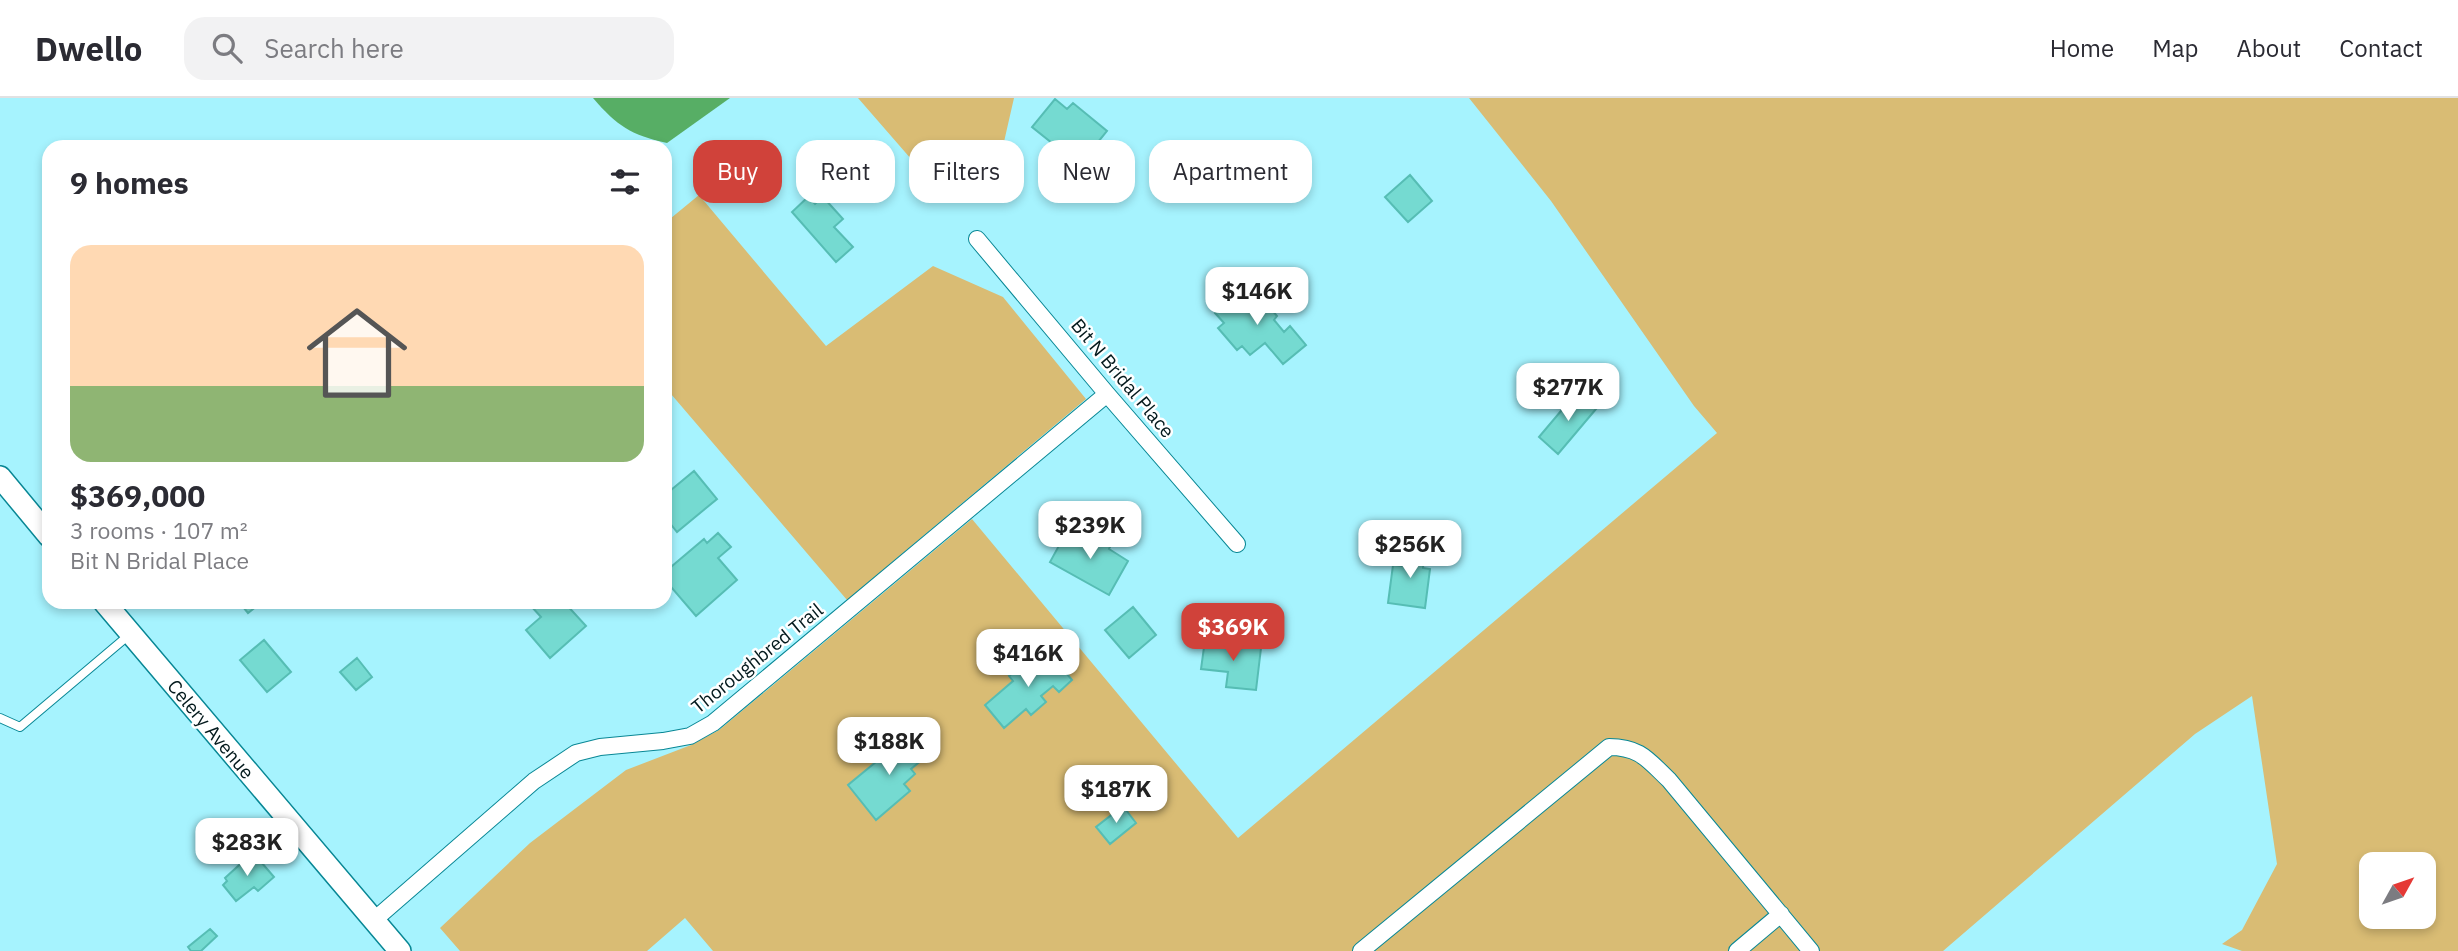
<!DOCTYPE html>
<html lang="en">
<head>
<meta charset="utf-8">
<style>
  :root { --surface:#fff; --page:#f2f2f3; --text:#2b2b33; --muted:#7c7c81; --line:#e1e1e2; --accent:#d0423a }
  body { margin:0; font-family:"IBM Plex Sans",sans-serif; background:var(--page); color:var(--text); height:100vh; display:flex; flex-direction:column; font-size:26px; white-space:nowrap }
  * { box-sizing:border-box; margin:0 }
  p { font-size:23px; color:var(--muted) }
  .icon { flex:none; width:38px; height:38px; fill:none; stroke:currentColor; stroke-width:2; stroke-linecap:round; stroke-linejoin:round }
  .map { position:relative; flex:1; overflow:hidden }
  .side { position:absolute; left:42px; top:42px; width:630px; height:469px; display:flex; flex-direction:column; background:var(--surface); border-radius:21px; box-shadow:0 4px 10px #0003 }
  .side>* { flex:none }
  .banner { position:absolute; left:693px; top:42px; width:665px; height:63px; display:flex; gap:14px }
  .needle { width:46px; rotate:50deg }
  .buttons { position:absolute; left:2359px; top:754px; display:grid; gap:14px }
  .buttons a { display:grid; place-items:center; width:77px; height:77px; border-radius:14px; background:var(--surface); box-shadow:0 4px 10px #0003; font-size:35px }
  .price { position:absolute; translate:-50% -60px; padding:0 16px; border-radius:14px; background:#fff; color:#222; font-size:23px; line-height:46px; filter:drop-shadow(0 2px 4px #0008) }
  .price::after { content:''; position:absolute; left:50%; top:42px; width:21px; height:16px; margin-left:-10px; background:inherit; clip-path:polygon(0 0,100% 0,50% 100%) }
  .price.active { background:var(--accent); color:#fff }
  ul { padding:0; list-style:none }
  li { display:grid; align-content:center; gap:14px; height:371px; padding:0 28px }
  li span { display:grid; place-items:center; height:217px; border-radius:21px; color:#555 }
  li>.icon { margin-inline-start:auto }
  span .icon { width:126px; height:126px; fill:#fffc; stroke-width:1 }
  li b { font-size:30px }
  h2 { display:flex; justify-content:space-between; align-items:center; height:84px; padding:0 28px; font-size:30px }
  .chip { padding:0 24px; border-radius:21px; background:var(--surface); box-shadow:0 4px 10px #0003; font-size:24px; line-height:63px }
  .chip.active { background:var(--accent); color:#fff }
  header { display:flex; align-items:center; gap:42px; box-sizing:border-box; height:98px; padding:0 35px; background:var(--surface); border-bottom:2px solid var(--line) }
  header strong { font-size:33px }
  nav { display:flex; gap:38px; margin-inline-start:auto; font-size:24px }
  .search { width:490px; height:63px; background:var(--page); display:flex; align-items:center; gap:18px; box-sizing:border-box; padding:0 24px; border-radius:21px; color:var(--muted); font-size:26px }
  .map>svg:first-child { display:block }
  .green { fill:#d9bc74; fill-rule:evenodd }
  .water { fill:#57ae65 }
  .building { fill:#75dad1; stroke:#56bdb4; stroke-width:2 }
  .lines { fill:none; stroke-linecap:round; stroke-linejoin:round }
  .service-casing { stroke:#088795; stroke-width:10 }
  .minor-casing { stroke:#088795; stroke-width:18 }
  .secondary-casing { stroke:#088795; stroke-width:24 }
  .service { stroke:#fff; stroke-width:8 }
  .minor { stroke:#fff; stroke-width:16 }
  .secondary { stroke:#fff; stroke-width:21 }
  .labels { text-anchor:middle; dominant-baseline:central; stroke-width:5; stroke-linejoin:round; paint-order:stroke }
  .street-label { font-size:19px; fill:#03191c; stroke:#fff }
</style>
</head>
<body>
<header>
<strong>Dwello</strong>
<div class="search"><svg class="icon" aria-label="search" viewBox="0 0 24 24"><circle cx="10" cy="10" r="6"/><path d="M15 15l6 6"/></svg>Search here</div>
<nav><a>Home</a><a>Map</a><a>About</a><a>Contact</a></nav>
</header>
<div class="map">
<svg width="2458" height="853" viewBox="0 0 2458 853">
  <rect width="100%" height="100%" fill="#a6f3fe"/>
  <path class="green" d="M 858,0 L 1014,0 L 993,92 L 945,100 Z
    M 1469,0 L 2458,0 L 2458,853 L 2242,853 L 2222,846 L 2242,832 L 2277,766 L 2252,598 L 2195,636 L 1943,853 L 713,853 L 685,820 L 647,853 L 460,853 L 440,830 L 530,745 L 626,672 L 691,647 L 719,632 L 972,421 L 1238,740 L 1717,335 L 1694,308 L 1551,103 ZM 2371,766 L 2424,766 L 2424,819 L 2371,819 Z
    M 699,97 L 826,248 L 933,168 L 1003,199 L 1086,301 L 847,502 L 665,289 L 665,125 Z"/>
  <path class="water" d="M 593,0 L 730,0 L 667,45 C 631,37 617,28 593,0 Z"/>
  <path class="building" d="M 1055,1 L 1067,11 L 1073,5 L 1107,33 L 1090,54 L 1078,44 L 1067,57 L 1032,29 Z
    M 1410,77 L 1432,103 L 1408,124 L 1385,99 Z
    M 808,99 L 815,106 L 823,99 L 843,121 L 834,129 L 853,149 L 836,164 L 792,114 Z
    M 1246,189 L 1253,198 L 1257,194 L 1277,218 L 1274,222 L 1284,234 L 1290,228 L 1306,247 L 1283,266 L 1265,245 L 1250,257 L 1242,248 L 1237,252 L 1218,230 L 1224,225 L 1215,215 Z
    M 1577,294 L 1596,311 L 1558,356 L 1539,339 Z
    M 694,373 L 717,401 L 677,434 L 665,419 L 665,397 Z
    M 1085,432 L 1111,447 L 1109,451 L 1128,463 L 1109,497 L 1050,464 L 1067,433 L 1081,441 Z
    M 718,435 L 731,449 L 718,460 L 737,482 L 696,518 L 665,482 L 665,474 L 704,441 L 707,445 Z
    M 1403,449 L 1425,451 L 1423,470 L 1430,471 L 1425,510 L 1388,505 L 1393,467 L 1401,468 Z
    M 239,504 L 262,504 L 248,515 Z
    M 535,504 L 564,504 L 586,528 L 550,560 L 526,532 L 541,519 L 531,508 Z
    M 1133,509 L 1156,537 L 1129,560 L 1105,532 Z
    M 264,542 L 291,574 L 267,594 L 240,562 Z
    M 1205,542 L 1261,550 L 1256,592 L 1226,589 L 1228,574 L 1201,571 Z
    M 1049,554 L 1072,582 L 1059,594 L 1053,588 L 1041,598 L 1046,604 L 1031,617 L 1026,611 L 1004,630 L 985,607 L 1013,583 L 1009,578 L 1035,557 L 1039,562 Z
    M 357,560 L 372,579 L 356,592 L 340,574 Z
    M 911,635 L 929,656 L 911,671 L 915,676 L 904,686 L 910,693 L 876,722 L 848,687 Z
    M 1123,708 L 1136,725 L 1110,746 L 1096,729 Z
    M 255,757 L 274,779 L 258,793 L 254,789 L 236,803 L 223,787 L 227,783 L 225,780 L 248,759 L 250,761 Z
    M 210,831 L 217,838 L 201,853 L 191,853 L 188,849 Z"/>
  <g class="lines">
    <defs>
      <path id="service" d="M 0,620 L 20,629 L 129,537
        M 265,758 L 296,732"/>
      <path id="minor" d="M 977,141 L 1107,296 L 1237,446
        M 373,823 L 534,683 L 576,655 L 600,649 L 663,643 L 690,638 L 713,625 L 1107,296
        M 1361,853 L 1609,649 C 1640,649 1648,662 1669,682 L 1811,853
        M 1737,853 L 1781,816"/>
      <path id="secondary" d="M 0,379 L 49,438
        M 104,504 L 400,853"/>
    </defs>
    <use href="#service" class="service-casing"/>
    <use href="#minor" class="minor-casing"/>
    <use href="#secondary" class="secondary-casing"/>
    <use href="#service" class="service"/>
    <use href="#minor" class="minor"/>
    <use href="#secondary" class="secondary"/>
  </g>
  <g class="labels">
    <g class="street-label">
      <text transform="translate(1123 280) rotate(50)">Bit N Bridal Place</text>
      <text transform="translate(757 560) rotate(-39)">Thoroughbred Trail</text>
      <text transform="translate(211 631) rotate(50)">Celery Avenue</text>
    </g>
  </g>
</svg>
<div class="buttons">
<a><svg class="needle" viewBox="-14 -14 28 28"><path d="M0-13l5 13h-10z" fill="#e53935"/><path d="M0 13l5-13h-10z" fill="#7c7c81"/></svg></a>
</div>
<b class="price" style="left:1257px;top:229px">$146K</b>
<b class="price" style="left:1568px;top:325px">$277K</b>
<b class="price" style="left:1090px;top:463px">$239K</b>
<b class="price" style="left:1410px;top:482px">$256K</b>
<b class="price active" style="left:1233px;top:565px">$369K</b>
<b class="price" style="left:1028px;top:591px">$416K</b>
<b class="price" style="left:889px;top:679px">$188K</b>
<b class="price" style="left:1116px;top:727px">$187K</b>
<b class="price" style="left:247px;top:780px">$283K</b>
<div class="banner">
<a class="chip active">Buy</a>
<a class="chip">Rent</a>
<a class="chip">Filters</a>
<a class="chip">New</a>
<a class="chip">Apartment</a>
</div>
<section class="side">
<h2>9 homes<svg class="icon" aria-label="filters" viewBox="0 0 24 24"><path d="M4 7h16M4 17h16"/><circle cx="9" cy="7" r="2"/><circle cx="15" cy="17" r="2"/></svg></h2>
<ul>
<li><span style="background:linear-gradient(#ffd9b3 65%,#8fb573 0)"><svg class="icon" aria-label="home" viewBox="0 0 24 24"><path d="M3 11l9-7 9 7M6 9v11h12V9"/></svg></span><div><b>$369,000</b><p>3 rooms · 107 m²</p><p>Bit N Bridal Place</p></div></li>
</ul>
</section>
</div>
</body>
</html>
